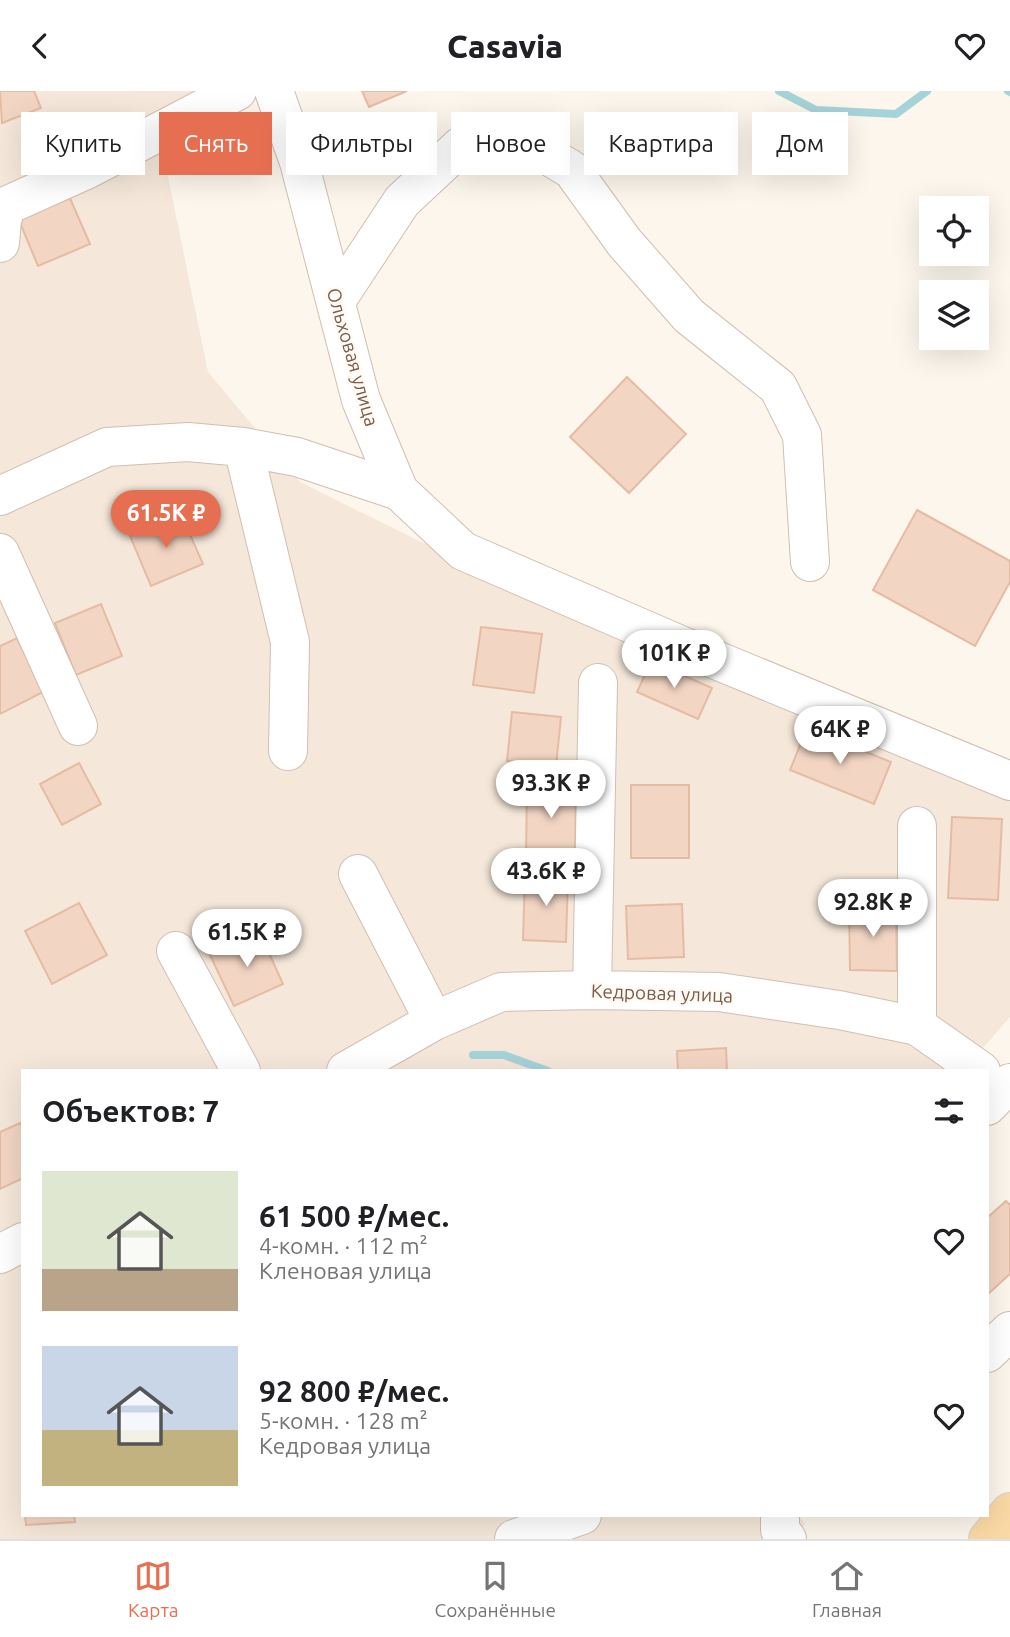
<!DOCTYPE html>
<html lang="ru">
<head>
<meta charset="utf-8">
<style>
  :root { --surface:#fff; --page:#f2f2f2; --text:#202124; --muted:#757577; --line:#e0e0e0; --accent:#e76f51 }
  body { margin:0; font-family:Ubuntu,sans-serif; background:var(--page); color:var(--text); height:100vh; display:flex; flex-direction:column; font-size:26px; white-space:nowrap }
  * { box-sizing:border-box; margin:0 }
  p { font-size:23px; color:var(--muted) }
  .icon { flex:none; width:38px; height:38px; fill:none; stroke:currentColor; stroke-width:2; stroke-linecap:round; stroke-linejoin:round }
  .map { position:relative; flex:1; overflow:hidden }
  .panel { position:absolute; left:21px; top:978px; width:968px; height:448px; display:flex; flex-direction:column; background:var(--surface); border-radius:0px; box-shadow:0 7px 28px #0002 }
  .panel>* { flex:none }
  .top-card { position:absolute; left:21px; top:21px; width:970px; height:63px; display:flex; gap:14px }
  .fabs { position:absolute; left:919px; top:105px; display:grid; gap:14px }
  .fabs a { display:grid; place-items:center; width:70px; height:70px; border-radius:0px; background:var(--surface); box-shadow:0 7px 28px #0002; font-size:35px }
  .price { position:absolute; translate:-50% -60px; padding:0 16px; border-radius:24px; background:#fff; color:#222; font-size:23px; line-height:46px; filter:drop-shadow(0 2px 4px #0008) }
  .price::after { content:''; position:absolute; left:50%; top:42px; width:21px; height:16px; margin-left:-10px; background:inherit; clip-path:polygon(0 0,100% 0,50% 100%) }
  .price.selected { background:var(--accent); color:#fff }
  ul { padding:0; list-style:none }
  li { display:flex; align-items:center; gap:21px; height:175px; padding:0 21px }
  li span { display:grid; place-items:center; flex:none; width:196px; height:140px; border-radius:0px; color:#555 }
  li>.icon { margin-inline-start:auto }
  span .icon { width:84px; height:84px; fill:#fffc; stroke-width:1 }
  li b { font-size:30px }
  h2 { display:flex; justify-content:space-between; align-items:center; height:84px; padding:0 21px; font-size:30px }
  .tag { padding:0 24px; border-radius:0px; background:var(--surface); box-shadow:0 7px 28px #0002; font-size:24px; line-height:63px }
  .tag.selected { background:var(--accent); color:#fff }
  header { display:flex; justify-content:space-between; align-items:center; height:91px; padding:0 21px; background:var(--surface); font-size:32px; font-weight:800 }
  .menu { display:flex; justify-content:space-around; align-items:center; height:98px; border-top:2px solid var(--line); background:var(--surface); font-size:19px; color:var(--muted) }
  .menu a { display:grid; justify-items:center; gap:4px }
  .menu .selected { color:var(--accent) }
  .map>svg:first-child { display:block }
  .residential { fill:#f5e8da }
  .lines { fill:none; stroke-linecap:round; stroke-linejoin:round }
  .stream { stroke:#a5d3da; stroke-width:8 }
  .building { fill:#f3d5c3; stroke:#e6bba3; stroke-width:2 }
  .minor-casing { stroke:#d1beb0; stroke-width:40 }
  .major-casing { stroke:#dad1cd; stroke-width:40 }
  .minor { stroke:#fff; stroke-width:38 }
  .major { stroke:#fbd9a5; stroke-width:38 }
  .labels { text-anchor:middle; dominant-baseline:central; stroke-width:5; stroke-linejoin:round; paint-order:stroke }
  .street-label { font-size:19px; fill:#7a5c4d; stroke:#fffaf3 }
</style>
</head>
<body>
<header><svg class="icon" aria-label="back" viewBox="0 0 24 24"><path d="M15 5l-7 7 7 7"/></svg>Casavia<svg class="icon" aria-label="heart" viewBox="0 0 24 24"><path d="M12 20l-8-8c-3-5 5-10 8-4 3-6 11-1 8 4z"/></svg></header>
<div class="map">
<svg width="1010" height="1448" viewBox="0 0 1010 1448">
  <rect width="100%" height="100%" fill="#fdf6ec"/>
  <path class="residential" d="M 0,0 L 225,0 L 240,31 L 166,76 L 208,281 L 300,391 L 417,449 L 1010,708 L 1010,926 L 963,980 L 23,980 L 23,1424 L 798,1424 L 805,1433 L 790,1448 L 0,1448 Z"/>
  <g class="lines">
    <path class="stream" d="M 779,0 L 816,19 L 896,23 L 927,0
      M 1008,0 L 1010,1
      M 473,964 L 504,964 L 548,980"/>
  </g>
  <path class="building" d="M 0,0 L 34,0 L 41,17 L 2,32 Z
    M 362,0 L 407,0 L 369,16 Z
    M 69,105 L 90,153 L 38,175 L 18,127 Z
    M 627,286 L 686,343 L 629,402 L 570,346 Z
    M 917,419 L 1010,470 L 1010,491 L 975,555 L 873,499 Z
    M 181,423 L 203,473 L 151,495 L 130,445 Z
    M 101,513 L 122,565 L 76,584 L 55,532 Z
    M 481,536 L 542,543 L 534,602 L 473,594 Z
    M 17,547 L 43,601 L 0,623 L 0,555 Z
    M 651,570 L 712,597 L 698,628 L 637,601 Z
    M 512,621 L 561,626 L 556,675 L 507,670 Z
    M 807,637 L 891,671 L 874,713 L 790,679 Z
    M 79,672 L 101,713 L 62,734 L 40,693 Z
    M 527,690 L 576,691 L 575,768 L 526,767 Z
    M 631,694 L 689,694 L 689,767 L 631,767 Z
    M 952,726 L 1002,728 L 998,809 L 948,807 Z
    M 525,783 L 568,784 L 566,851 L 523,849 Z
    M 79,812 L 107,864 L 52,893 L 25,840 Z
    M 682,813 L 684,866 L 628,868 L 626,815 Z
    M 849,816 L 896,817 L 897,880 L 850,879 Z
    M 260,842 L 283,893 L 234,915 L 210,864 Z
    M 726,957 L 727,980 L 678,980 L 677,960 Z
    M 20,1032 L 23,1038 L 23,1087 L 0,1098 L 0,1041 Z
    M 1006,1110 L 1010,1114 L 1010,1183 L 987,1204 L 987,1127 Z
    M 25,1424 L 74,1424 L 75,1431 L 26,1434 Z"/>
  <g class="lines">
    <defs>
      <path id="minor" d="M 274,0 L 299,71 L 361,309 L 399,400 L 463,460 L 699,562 L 1010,690
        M 0,152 L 2,128 L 8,114 L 88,78 L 237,0
        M 336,210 L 402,110 L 461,55 L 519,47 L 572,79 L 624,151 L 689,225 L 778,296 L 802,344 L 810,471
        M 243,356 L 290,551 L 288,660
        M 0,405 L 107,356 L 188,351 L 243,356 L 297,366 L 399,400
        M 0,462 L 78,635
        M 358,783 L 434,930
        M 176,860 L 241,980
        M 592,899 L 598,592
        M 917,935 L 917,735
        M 346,980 L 434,930 L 501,901 L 592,899 L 719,901 L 839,919 L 917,935 L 981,980
        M 987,1015 L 1010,992
        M 0,1163 L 23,1151
        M 987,1262 L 1010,1240
        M 780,1424 L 780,1439 L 787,1448
        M 514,1448 L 582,1424"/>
      <path id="major" d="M 988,1448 L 1010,1421"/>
    </defs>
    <use href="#minor" class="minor-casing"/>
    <use href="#major" class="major-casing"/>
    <use href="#minor" class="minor"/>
    <use href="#major" class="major"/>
  </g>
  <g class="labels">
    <g class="street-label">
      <text transform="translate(353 266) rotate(74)">Ольховая улица</text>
      <text transform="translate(662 902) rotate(2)">Кедровая улица</text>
    </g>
  </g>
</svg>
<div class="fabs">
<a><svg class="icon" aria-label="locate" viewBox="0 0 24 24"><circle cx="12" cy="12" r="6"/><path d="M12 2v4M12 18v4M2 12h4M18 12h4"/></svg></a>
<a><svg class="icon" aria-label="layers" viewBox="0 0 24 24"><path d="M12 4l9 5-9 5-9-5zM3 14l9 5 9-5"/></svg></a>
</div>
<b class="price selected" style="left:166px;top:459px">61.5K ₽</b>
<b class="price" style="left:674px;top:599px">101K ₽</b>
<b class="price" style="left:840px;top:675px">64K ₽</b>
<b class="price" style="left:551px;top:729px">93.3K ₽</b>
<b class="price" style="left:546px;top:817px">43.6K ₽</b>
<b class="price" style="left:873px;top:848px">92.8K ₽</b>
<b class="price" style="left:247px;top:878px">61.5K ₽</b>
<div class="top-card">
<a class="tag">Купить</a>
<a class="tag selected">Снять</a>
<a class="tag">Фильтры</a>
<a class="tag">Новое</a>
<a class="tag">Квартира</a>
<a class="tag">Дом</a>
</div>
<section class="panel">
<h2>Объектов: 7<svg class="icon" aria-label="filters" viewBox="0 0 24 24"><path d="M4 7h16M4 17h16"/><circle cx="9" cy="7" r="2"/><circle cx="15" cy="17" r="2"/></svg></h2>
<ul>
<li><span style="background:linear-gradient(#dfe7d0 70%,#b9a48a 0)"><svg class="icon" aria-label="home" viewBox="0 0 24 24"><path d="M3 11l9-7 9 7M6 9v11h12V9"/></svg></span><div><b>61 500 ₽/мес.</b><p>4-комн. · 112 m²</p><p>Кленовая улица</p></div><svg class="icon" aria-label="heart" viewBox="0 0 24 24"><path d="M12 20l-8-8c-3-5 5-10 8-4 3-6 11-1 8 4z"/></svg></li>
<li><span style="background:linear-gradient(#c9d6e8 60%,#c2b280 0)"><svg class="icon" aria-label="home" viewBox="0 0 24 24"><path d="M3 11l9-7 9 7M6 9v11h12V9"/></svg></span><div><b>92 800 ₽/мес.</b><p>5-комн. · 128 m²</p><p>Кедровая улица</p></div><svg class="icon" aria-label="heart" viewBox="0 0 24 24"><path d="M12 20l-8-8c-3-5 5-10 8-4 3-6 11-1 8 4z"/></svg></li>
</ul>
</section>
</div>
<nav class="menu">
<a class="selected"><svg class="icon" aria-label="map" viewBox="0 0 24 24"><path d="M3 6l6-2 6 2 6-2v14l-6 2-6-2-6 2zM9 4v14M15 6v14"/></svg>Карта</a>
<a><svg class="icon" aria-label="saved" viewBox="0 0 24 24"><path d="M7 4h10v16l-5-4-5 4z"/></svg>Сохранённые</a>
<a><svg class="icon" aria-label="home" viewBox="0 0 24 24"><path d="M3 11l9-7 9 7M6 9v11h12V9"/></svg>Главная</a>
</nav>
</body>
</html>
